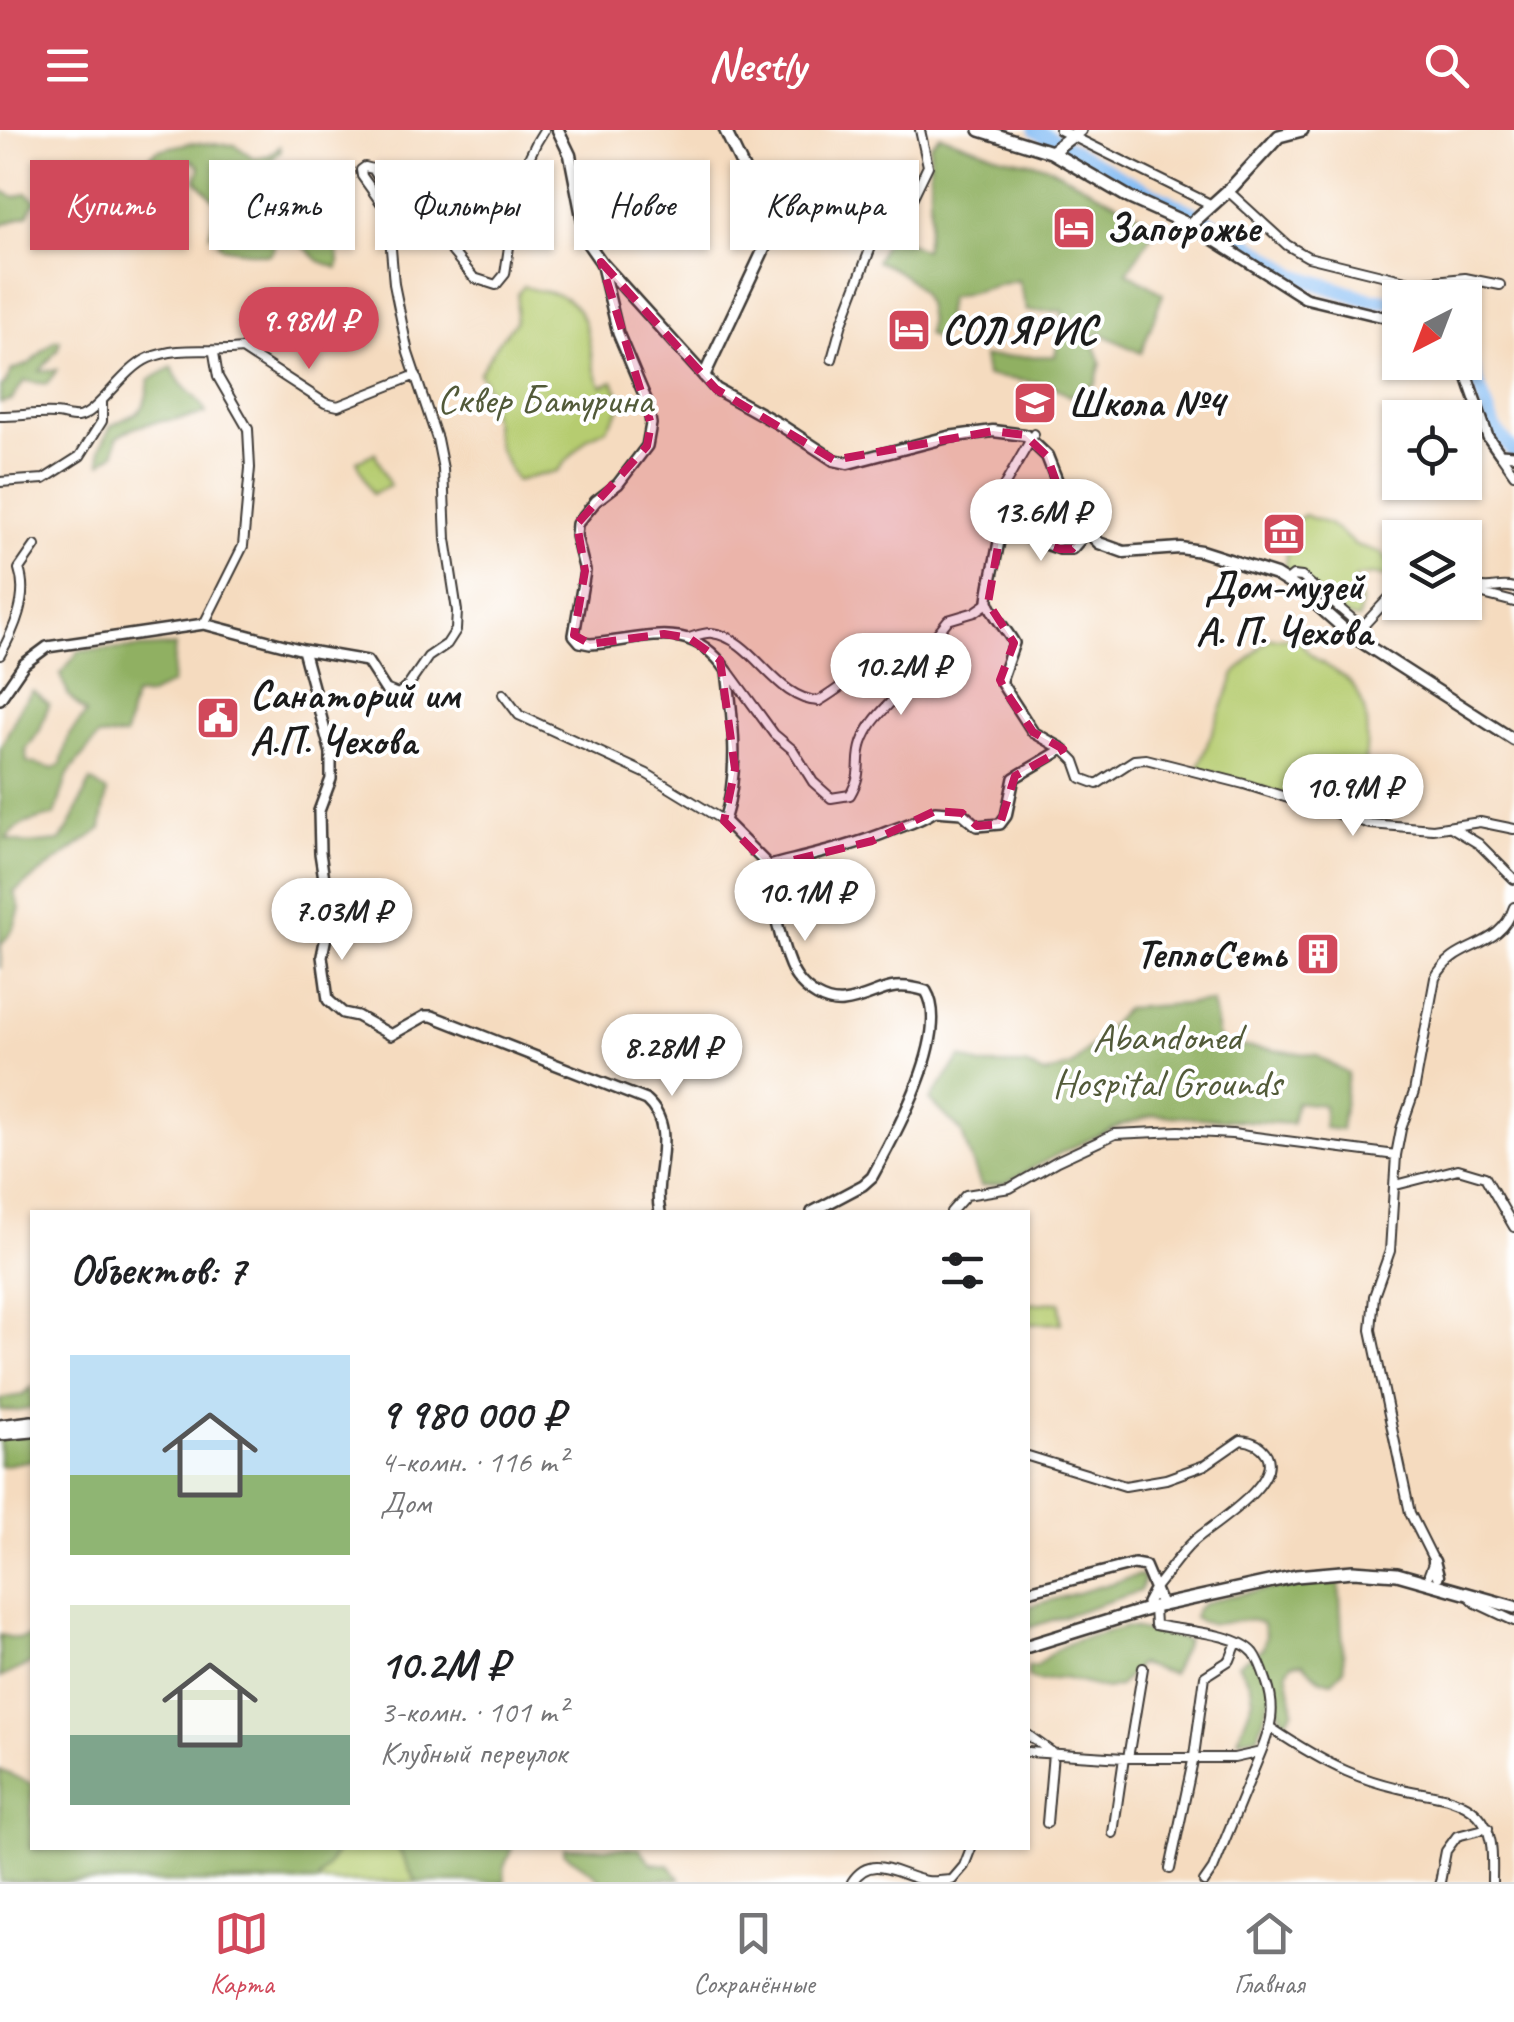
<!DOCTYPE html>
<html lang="ru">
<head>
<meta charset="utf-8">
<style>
  :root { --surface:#fff; --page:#f6f6f6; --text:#202124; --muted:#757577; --line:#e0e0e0; --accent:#d1495b }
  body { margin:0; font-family:Caveat,sans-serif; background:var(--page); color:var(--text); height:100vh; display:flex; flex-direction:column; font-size:38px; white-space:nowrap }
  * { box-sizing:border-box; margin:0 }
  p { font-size:32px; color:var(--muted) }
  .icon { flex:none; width:55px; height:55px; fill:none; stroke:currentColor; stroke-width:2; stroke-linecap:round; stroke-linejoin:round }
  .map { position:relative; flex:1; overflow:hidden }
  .drawer { position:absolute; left:30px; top:1080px; width:1000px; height:640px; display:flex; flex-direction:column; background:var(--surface); border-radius:0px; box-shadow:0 2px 8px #0004 }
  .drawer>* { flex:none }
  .guide { position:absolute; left:30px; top:30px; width:1000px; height:90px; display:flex; gap:20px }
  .needle { width:65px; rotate:222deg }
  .buttons { position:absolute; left:1382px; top:150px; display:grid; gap:20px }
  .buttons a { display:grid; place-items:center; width:100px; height:100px; border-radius:0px; background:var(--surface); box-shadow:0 2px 8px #0004; font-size:50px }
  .price { position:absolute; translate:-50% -85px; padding:0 22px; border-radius:35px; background:#fff; color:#222; font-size:32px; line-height:65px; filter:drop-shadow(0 2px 5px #0008) }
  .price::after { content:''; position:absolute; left:50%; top:60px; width:30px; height:22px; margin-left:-15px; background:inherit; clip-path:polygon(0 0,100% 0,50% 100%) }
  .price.selected { background:var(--accent); color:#fff }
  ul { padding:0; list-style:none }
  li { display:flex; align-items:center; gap:30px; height:250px; padding:0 40px }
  li span { display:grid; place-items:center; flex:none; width:280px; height:200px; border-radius:0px; color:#555 }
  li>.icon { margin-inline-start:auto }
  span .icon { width:120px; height:120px; fill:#fffc; stroke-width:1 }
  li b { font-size:42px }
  h2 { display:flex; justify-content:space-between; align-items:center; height:120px; padding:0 40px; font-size:42px }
  .chip { padding:0 35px; border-radius:0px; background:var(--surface); box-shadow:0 2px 8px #0004; font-size:35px; line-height:90px }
  .chip.selected { background:var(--accent); color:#fff }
  header { display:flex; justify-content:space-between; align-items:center; height:130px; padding:0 40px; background:var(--accent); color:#fff; font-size:45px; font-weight:600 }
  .tab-bar { display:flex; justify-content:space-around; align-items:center; height:140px; border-top:2px solid var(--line); background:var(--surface); font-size:28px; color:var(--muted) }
  .tab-bar a { display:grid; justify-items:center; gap:5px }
  .tab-bar .selected { color:var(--accent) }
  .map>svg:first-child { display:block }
  .green { fill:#b6cc70; stroke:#697446; stroke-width:2.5 }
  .forest { fill:#90b062; stroke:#56663f; stroke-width:2.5 }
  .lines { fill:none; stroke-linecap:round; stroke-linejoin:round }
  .river { stroke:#83bcf4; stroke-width:15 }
  .minor-casing { stroke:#3d3934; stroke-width:12 }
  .tertiary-casing { stroke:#3d3934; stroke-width:14 }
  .secondary-casing { stroke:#3d3934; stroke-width:15 }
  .primary-casing { stroke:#3d3934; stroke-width:16 }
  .trunk-casing { stroke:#3d3934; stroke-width:16 }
  .minor { stroke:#fff; stroke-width:8 }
  .tertiary { stroke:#fff; stroke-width:9 }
  .secondary { stroke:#fff; stroke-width:10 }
  .primary { stroke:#fff; stroke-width:11 }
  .trunk { stroke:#fff; stroke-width:11 }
  .marked { fill:#c2185b; fill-opacity:0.2; stroke:#c2185b; stroke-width:8; stroke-dasharray:20 12; stroke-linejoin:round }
  .labels { text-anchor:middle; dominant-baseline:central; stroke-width:8; stroke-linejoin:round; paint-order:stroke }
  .poi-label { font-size:40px; font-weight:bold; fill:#1c1c1c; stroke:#fff; text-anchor:start }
  .park-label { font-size:40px; fill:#525a39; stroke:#fff }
</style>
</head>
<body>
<header><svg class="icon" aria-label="menu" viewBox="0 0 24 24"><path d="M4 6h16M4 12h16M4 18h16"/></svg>Nestly<svg class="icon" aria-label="search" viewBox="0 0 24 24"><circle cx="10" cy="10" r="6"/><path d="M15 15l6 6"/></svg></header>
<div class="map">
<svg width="1514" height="1752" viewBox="0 0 1514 1752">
  <rect width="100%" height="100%" fill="#fff"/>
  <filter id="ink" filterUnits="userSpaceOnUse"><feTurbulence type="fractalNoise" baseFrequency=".01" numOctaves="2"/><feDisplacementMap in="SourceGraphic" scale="20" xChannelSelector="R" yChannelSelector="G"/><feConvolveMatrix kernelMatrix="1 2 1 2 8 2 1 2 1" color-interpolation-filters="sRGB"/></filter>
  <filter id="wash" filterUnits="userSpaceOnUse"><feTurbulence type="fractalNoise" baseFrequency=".0048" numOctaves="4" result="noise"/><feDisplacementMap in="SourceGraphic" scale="40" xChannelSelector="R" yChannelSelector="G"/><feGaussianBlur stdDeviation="2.25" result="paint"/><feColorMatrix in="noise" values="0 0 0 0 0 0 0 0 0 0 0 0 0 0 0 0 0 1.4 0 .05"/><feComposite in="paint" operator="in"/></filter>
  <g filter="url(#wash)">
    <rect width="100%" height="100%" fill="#f5dbbf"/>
    <path class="green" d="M 524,156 C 538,163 549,160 561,166 C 597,183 584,229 602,256 L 613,251 L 621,270 L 619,280 L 606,299 L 588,308 L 557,341 L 516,351 L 498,317 L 484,250 L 479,244 L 497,214 L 515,192 L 518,163 Z
      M 375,323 L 390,356 L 372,364 L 357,331 Z
      M 1304,385 L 1329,394 L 1356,415 L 1382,423 L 1393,438 L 1386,447 L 1377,445 L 1355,447 L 1361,472 L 1359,489 C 1329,487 1312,449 1284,437 L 1293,394 Z
      M 1269,508 L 1298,508 C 1312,533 1326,532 1346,549 C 1381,579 1362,638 1359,678 L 1352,686 L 1198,638 L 1235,544 Z
      M 1060,1172 L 1061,1193 L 1028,1194 L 1028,1174 Z
      M 0,1714 L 32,1718 L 398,1718 L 416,1752 L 0,1752 Z"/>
    <path class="forest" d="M 940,5 L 1003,27 L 1045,35 L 1158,95 L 1127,142 L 1163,164 L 1141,223 L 1100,203 L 1092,209 L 1101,232 L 1095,254 L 1069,266 L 1050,254 L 986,246 L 983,227 L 1055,226 L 1063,181 L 1027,181 L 1018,150 L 948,168 L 944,196 L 934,209 L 927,204 C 935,165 910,144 876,131 L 886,110 L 904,111 L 924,120 L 930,88 L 930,15 Z
      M 189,13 L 235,15 L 255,29 L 270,25 L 280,16 L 281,20 L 255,50 C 262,58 269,67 278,73 C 298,89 347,106 338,138 L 319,131 L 287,101 L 277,106 L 272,122 L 267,125 L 222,117 L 218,113 L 222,109 L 255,105 C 259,83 259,63 231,61 L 223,74 L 227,96 L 210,104 L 217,73 L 196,50 L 200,37 L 192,30 C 152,38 117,86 73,78 L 75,71 L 109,57 L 158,20 Z
      M 0,60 L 15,67 L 27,63 L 36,70 L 28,85 L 0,96 Z
      M 55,210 L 60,210 L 58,219 L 40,241 L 57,240 L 47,254 L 24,251 L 12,270 L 0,273 L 0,256 L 5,254 L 12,240 L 29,234 Z
      M 172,237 C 181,262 197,263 206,283 C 178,293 145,287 117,307 L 115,323 L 101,333 L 100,319 L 111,296 C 141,278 144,289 149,250 Z
      M 175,516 L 172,553 L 150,565 L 134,566 L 125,606 L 98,607 L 68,644 L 55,685 C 35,691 19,691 6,709 L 27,714 L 59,711 C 74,695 79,671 91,651 L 107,662 L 101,699 L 14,762 L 20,778 L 14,798 L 1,815 L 0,839 L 0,619 L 22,574 L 33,561 L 49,574 L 40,600 L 26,620 L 27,632 L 54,639 L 61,634 L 69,605 L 86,584 L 69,566 L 60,545 L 79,521 Z
      M 1212,872 L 1220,914 L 1316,925 L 1348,944 L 1341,1000 L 1324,998 L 1324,975 L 1296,972 L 1292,994 L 1155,985 L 1124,994 L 1064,1021 L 1005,1053 L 981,1056 L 961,1001 L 930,970 L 961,927 L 980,935 L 1025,935 L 1045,944 L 1072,936 L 1126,878 Z
      M 32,1257 L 32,1278 L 19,1281 L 0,1280 L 0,1269 L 22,1265 Z
      M 32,1299 L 32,1330 L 0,1336 L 0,1302 Z
      M 1140,1445 L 1144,1449 L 1140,1461 L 1028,1498 L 1028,1477 Z
      M 1339,1449 L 1344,1539 L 1332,1551 L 1321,1550 L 1303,1533 L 1292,1534 L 1287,1541 L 1294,1580 L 1285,1592 L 1272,1564 L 1258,1606 L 1238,1609 L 1253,1569 L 1251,1556 L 1238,1534 L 1263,1518 L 1266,1506 L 1262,1493 C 1239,1484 1214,1502 1194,1488 C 1196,1481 1195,1479 1202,1475 C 1222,1463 1311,1454 1339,1449 Z
      M 1127,1497 L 1187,1510 L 1172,1544 L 1139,1534 L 1119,1556 L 1106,1559 L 1063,1548 L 1039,1551 L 1028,1547 L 1028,1537 L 1037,1536 C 1062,1508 1093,1507 1127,1497 Z
      M 0,1505 L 19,1509 L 32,1506 L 32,1533 L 0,1548 Z
      M 0,1640 L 32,1654 L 32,1718 L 339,1718 L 317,1752 L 0,1752 Z
      M 398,1718 L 512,1718 L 504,1737 L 505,1752 L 416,1752 Z
      M 564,1718 L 639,1718 L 651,1733 L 669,1735 L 680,1749 L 602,1752 L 591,1741 L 564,1723 Z"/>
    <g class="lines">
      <path class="river" d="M 1036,0 L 1125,50 L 1234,104 L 1296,146 L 1370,170 L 1400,171
        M 1465,220 L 1494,299 L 1514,322"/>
    </g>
  </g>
  <g filter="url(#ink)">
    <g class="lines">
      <defs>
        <path id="minor" d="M 1060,0 L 1210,74
          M 1228,61 L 1287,115 L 1308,127 L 1414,153 L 1465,148 L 1500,155
          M 832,229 L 842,193 L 879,96 L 896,98 L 906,95 L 912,69 L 928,36 L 920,0
          M 0,286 C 18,286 37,283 55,284 C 62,284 71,288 78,287 C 97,285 123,239 149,228 C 179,215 211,223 242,219 L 325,273 L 338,276 L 416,245
          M 1500,324 L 1514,344
          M 0,352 L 44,349 L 80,326 L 102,291 L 102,271
          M 1001,399 L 1000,363 L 1034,304
          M 1287,451 L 1293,446 L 1302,447 L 1362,497 L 1400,456
          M 1465,464 L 1483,464 L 1514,472
          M 1468,464 L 1478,457 C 1490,461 1501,454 1514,458
          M 204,494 L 243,416 L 250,338 L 248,299 L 218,247 L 214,223
          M 689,508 C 696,506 705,502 712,503 C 754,508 775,570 819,571 C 863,545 859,530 917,529 L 948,490 L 975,482 L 988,473
          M 0,525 C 14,500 29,467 19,439 L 35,416
          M 728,541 L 774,604 L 793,620 L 813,652 L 831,668 L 850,665 C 864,641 855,634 862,613 C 874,578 907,568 917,529
          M 385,559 L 398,564 L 408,556 L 428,527 L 447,514 L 456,500 L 457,481 L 446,409 L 443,339 L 437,309 L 408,223 L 394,154 L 389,95 L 384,77 L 362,46 L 361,40 L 365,37 L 373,39 L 386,60 L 421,84 L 474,148 L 496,155 L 505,144 C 513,94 515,43 544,0
          M 503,564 L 519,585 L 647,644 L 724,691
          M 1063,619 L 1075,631 L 1081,648 L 1097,654 L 1134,630 L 1146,629 L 1244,654 L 1370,694 L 1433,699 L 1480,692 L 1514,699
          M 1451,697 L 1479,714 L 1514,749
          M 1396,1055 L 1458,1039 L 1485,1047 L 1514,1097
          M 951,1082 L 966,1065 L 1010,1058 L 1057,1031 L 1115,1004 L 1179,1001 L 1232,1004 L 1396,1025
          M 1028,1326 L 1125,1356 L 1166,1349 L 1205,1335 L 1241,1310 C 1251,1311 1261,1314 1267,1325 C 1281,1354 1213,1394 1195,1410 C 1180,1423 1168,1443 1155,1458
          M 1429,1444 L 1434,1431 L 1410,1383 L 1371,1200 L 1374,1166 L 1390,1121 L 1396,1025 L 1401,999 L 1414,962 L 1435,848 C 1456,809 1499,822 1514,777
          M 1468,1465 L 1476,1473 L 1514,1491
          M 1271,1598 C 1295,1614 1319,1629 1346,1641 C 1362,1648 1381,1654 1398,1658 C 1424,1665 1458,1664 1478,1685 C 1495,1703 1492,1729 1492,1752
          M 1028,1605 L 1053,1623 L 1047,1693
          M 1028,1622 L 1124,1628 L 1234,1628 L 1261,1622 C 1271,1597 1276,1579 1267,1553 C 1264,1544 1260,1531 1254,1523 C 1236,1502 1181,1501 1155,1495 L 1154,1477
          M 1128,1628 L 1143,1538
          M 1113,1703 L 1124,1628
          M 1170,1739 L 1194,1626 L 1205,1546 L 1230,1530 L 1237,1512
          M 852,1752 C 872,1721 900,1747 927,1751 C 934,1752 944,1750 952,1750 L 964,1736 L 971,1718
          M 1204,1752 L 1213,1739 L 1261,1622
          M 1440,1752 L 1446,1721 L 1457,1706 L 1488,1698"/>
        <path id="tertiary" d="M 1190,95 L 1305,168 L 1400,191
          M 601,132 L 618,203 L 648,274 L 651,294 L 647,316 L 618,354 L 596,371 L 577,394 L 576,406 L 585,441 L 574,505 L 580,512 L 590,514 C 644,511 690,486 727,541 C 733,592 740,642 724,691 L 769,736
          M 1462,232 L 1488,307 L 1500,324 L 1514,325
          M 385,559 L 367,531 L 303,520 L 331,623 L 331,649 L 319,681 L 320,723 L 330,787 L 322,826 L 328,870 L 343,883 L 357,886 L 391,905 L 425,886 L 432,886 L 646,970 C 680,1000 651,1044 660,1082
          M 0,569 L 24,534 L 47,517 L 204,494 L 303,520
          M 769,736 C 812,725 851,717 892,700 C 908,694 920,691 935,681 L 962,683 L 977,696 L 1000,694 L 1006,686 L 1014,648 L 1063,619 L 1033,602 L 1002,554 L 1002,547 L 1014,513 C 1007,500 992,485 988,471 C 987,465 1000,412 1001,399 L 1060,419 L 1072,419 L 1086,403
          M 769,736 C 767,757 784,831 797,848 C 807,862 825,874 843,872 C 876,868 887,848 926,861 C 952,903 894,1007 872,1047 L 863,1055 L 812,1082
          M 1028,1461 L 1134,1434 L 1145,1436 L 1162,1476
          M 1147,1473 L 1155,1458"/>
        <path id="secondary" d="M 558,0 L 570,25 L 587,112 L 601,132 L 716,259 L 779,294 L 834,330 L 848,333 L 948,307 L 993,301 L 1025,305 L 1047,326 L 1070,384 L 1099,413 L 1124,422 L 1180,418 L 1201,421 L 1276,445 L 1300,460 L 1352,506 L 1514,610
          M 704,246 L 773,100 L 725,0
          M 1434,1431 L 1438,1446"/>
        <path id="primary" d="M 980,0 L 1051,22 L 1130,68 L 1190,95 L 1232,57 L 1279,6 L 1302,0
          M 1051,22 L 1080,0"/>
        <path id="trunk" d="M 0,1296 L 32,1292
          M 0,1304 L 32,1301
          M 1028,1516 L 1154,1477 L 1296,1446 L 1353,1441 L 1397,1444 L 1514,1477"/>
      </defs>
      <use href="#minor" class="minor-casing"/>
      <use href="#tertiary" class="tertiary-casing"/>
      <use href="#secondary" class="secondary-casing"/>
      <use href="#primary" class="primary-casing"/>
      <use href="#trunk" class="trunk-casing"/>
      <use href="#minor" class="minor"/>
      <use href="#tertiary" class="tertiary"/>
      <use href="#secondary" class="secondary"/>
      <use href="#primary" class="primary"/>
      <use href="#trunk" class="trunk"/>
    </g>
  </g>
  <path class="marked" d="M 601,132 L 716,259 L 834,330 L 993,301 L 1025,305 L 1047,326 L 1063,371 L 1086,403 L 1072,419 L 1060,419 L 1001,399 L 988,473 L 1014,513 L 1000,550 L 1006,562 L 1033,602 L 1063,619 L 1015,646 L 1000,694 L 977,696 L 962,683 L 935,681 L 872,711 L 769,736 L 724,691 L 735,639 L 720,530 L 689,508 L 664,504 L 590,514 L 574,505 L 585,441 L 577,394 L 647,316 L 651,294 Z"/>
  <defs>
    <symbol id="hotel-square" viewBox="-11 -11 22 22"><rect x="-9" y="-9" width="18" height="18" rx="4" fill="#d1495b" stroke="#fff"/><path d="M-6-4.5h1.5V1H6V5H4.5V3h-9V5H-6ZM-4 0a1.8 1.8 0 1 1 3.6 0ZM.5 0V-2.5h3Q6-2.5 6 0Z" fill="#fff"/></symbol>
    <symbol id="school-square" viewBox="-11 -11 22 22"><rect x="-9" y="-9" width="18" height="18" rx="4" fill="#d1495b" stroke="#fff"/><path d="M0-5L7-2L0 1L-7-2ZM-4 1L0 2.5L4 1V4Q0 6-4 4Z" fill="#fff"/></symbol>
    <symbol id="museum-square" viewBox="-11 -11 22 22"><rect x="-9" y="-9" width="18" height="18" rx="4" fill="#d1495b" stroke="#fff"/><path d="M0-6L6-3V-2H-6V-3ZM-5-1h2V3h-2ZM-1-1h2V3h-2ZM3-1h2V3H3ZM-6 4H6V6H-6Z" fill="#fff"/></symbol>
    <symbol id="civic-square" viewBox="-11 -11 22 22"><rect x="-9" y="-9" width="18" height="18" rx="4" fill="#d1495b" stroke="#fff"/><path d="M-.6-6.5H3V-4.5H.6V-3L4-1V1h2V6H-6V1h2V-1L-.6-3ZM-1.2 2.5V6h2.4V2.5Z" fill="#fff"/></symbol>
    <symbol id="building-square" viewBox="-11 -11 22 22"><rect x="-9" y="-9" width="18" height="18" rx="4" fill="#d1495b" stroke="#fff"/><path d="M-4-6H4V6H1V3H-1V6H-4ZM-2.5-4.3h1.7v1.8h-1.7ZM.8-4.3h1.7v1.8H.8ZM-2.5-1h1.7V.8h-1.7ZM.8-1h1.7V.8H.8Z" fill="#fff"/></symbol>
  </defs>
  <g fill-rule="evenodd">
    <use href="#hotel-square" x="1049" y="73" width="50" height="50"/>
    <use href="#hotel-square" x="884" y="175" width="50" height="50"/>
    <use href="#school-square" x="1010" y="248" width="50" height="50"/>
    <use href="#museum-square" x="1259" y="379" width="50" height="50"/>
    <use href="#civic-square" x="193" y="563" width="50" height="50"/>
    <use href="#building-square" x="1293" y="799" width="50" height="50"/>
  </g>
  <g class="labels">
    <g class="poi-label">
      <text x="1106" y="98">Запорожье</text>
      <text x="942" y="200">СОЛЯРИС</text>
      <text x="1068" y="273">Школа №4</text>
      <text x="1284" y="456" text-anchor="middle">Дом-музей<tspan x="1284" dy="46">А. П. Чехова</tspan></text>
      <text x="250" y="565">Санаторий им<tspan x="250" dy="46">А.П. Чехова</tspan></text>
      <text x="1286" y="824" text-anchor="end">ТеплоСеть</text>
    </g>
    <g class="park-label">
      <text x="545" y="270">Сквер Батурина</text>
      <text x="1167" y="907">Abandoned<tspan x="1167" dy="46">Hospital Grounds</tspan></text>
    </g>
  </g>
</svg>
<div class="buttons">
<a><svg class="needle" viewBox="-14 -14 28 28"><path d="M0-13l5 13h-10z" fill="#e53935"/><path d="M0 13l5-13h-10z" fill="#757577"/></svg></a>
<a><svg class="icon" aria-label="locate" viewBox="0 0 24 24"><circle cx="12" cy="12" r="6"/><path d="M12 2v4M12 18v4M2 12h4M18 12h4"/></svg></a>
<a><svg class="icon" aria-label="layers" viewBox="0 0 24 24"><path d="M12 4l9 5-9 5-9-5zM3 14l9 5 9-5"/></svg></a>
</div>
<b class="price selected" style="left:309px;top:242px">9.98M ₽</b>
<b class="price" style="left:1041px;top:434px">13.6M ₽</b>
<b class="price" style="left:901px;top:588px">10.2M ₽</b>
<b class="price" style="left:1353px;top:709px">10.9M ₽</b>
<b class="price" style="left:805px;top:814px">10.1M ₽</b>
<b class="price" style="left:342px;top:833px">7.03M ₽</b>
<b class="price" style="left:672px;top:969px">8.28M ₽</b>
<div class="guide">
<a class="chip selected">Купить</a>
<a class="chip">Снять</a>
<a class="chip">Фильтры</a>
<a class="chip">Новое</a>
<a class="chip">Квартира</a>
</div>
<section class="drawer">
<h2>Объектов: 7<svg class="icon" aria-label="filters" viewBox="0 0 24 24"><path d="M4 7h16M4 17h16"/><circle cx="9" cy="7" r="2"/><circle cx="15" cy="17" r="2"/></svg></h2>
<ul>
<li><span style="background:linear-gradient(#bfe0f5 60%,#8fb573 0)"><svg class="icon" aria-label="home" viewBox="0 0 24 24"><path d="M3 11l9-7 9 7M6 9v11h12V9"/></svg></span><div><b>9 980 000 ₽</b><p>4-комн. · 116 m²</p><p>Дом</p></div></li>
<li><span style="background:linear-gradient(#dfe7d0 65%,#7fa58c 0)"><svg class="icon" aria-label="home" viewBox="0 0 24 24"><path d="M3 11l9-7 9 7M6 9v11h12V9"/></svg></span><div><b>10.2M ₽</b><p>3-комн. · 101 m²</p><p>Клубный переулок</p></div></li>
</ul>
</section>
</div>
<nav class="tab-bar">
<a class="selected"><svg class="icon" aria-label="map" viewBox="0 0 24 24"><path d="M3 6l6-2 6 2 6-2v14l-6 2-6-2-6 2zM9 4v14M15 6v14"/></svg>Карта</a>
<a><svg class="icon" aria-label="saved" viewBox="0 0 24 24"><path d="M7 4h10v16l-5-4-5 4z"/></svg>Сохранённые</a>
<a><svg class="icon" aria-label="home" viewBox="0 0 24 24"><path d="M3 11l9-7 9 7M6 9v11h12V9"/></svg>Главная</a>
</nav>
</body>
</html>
